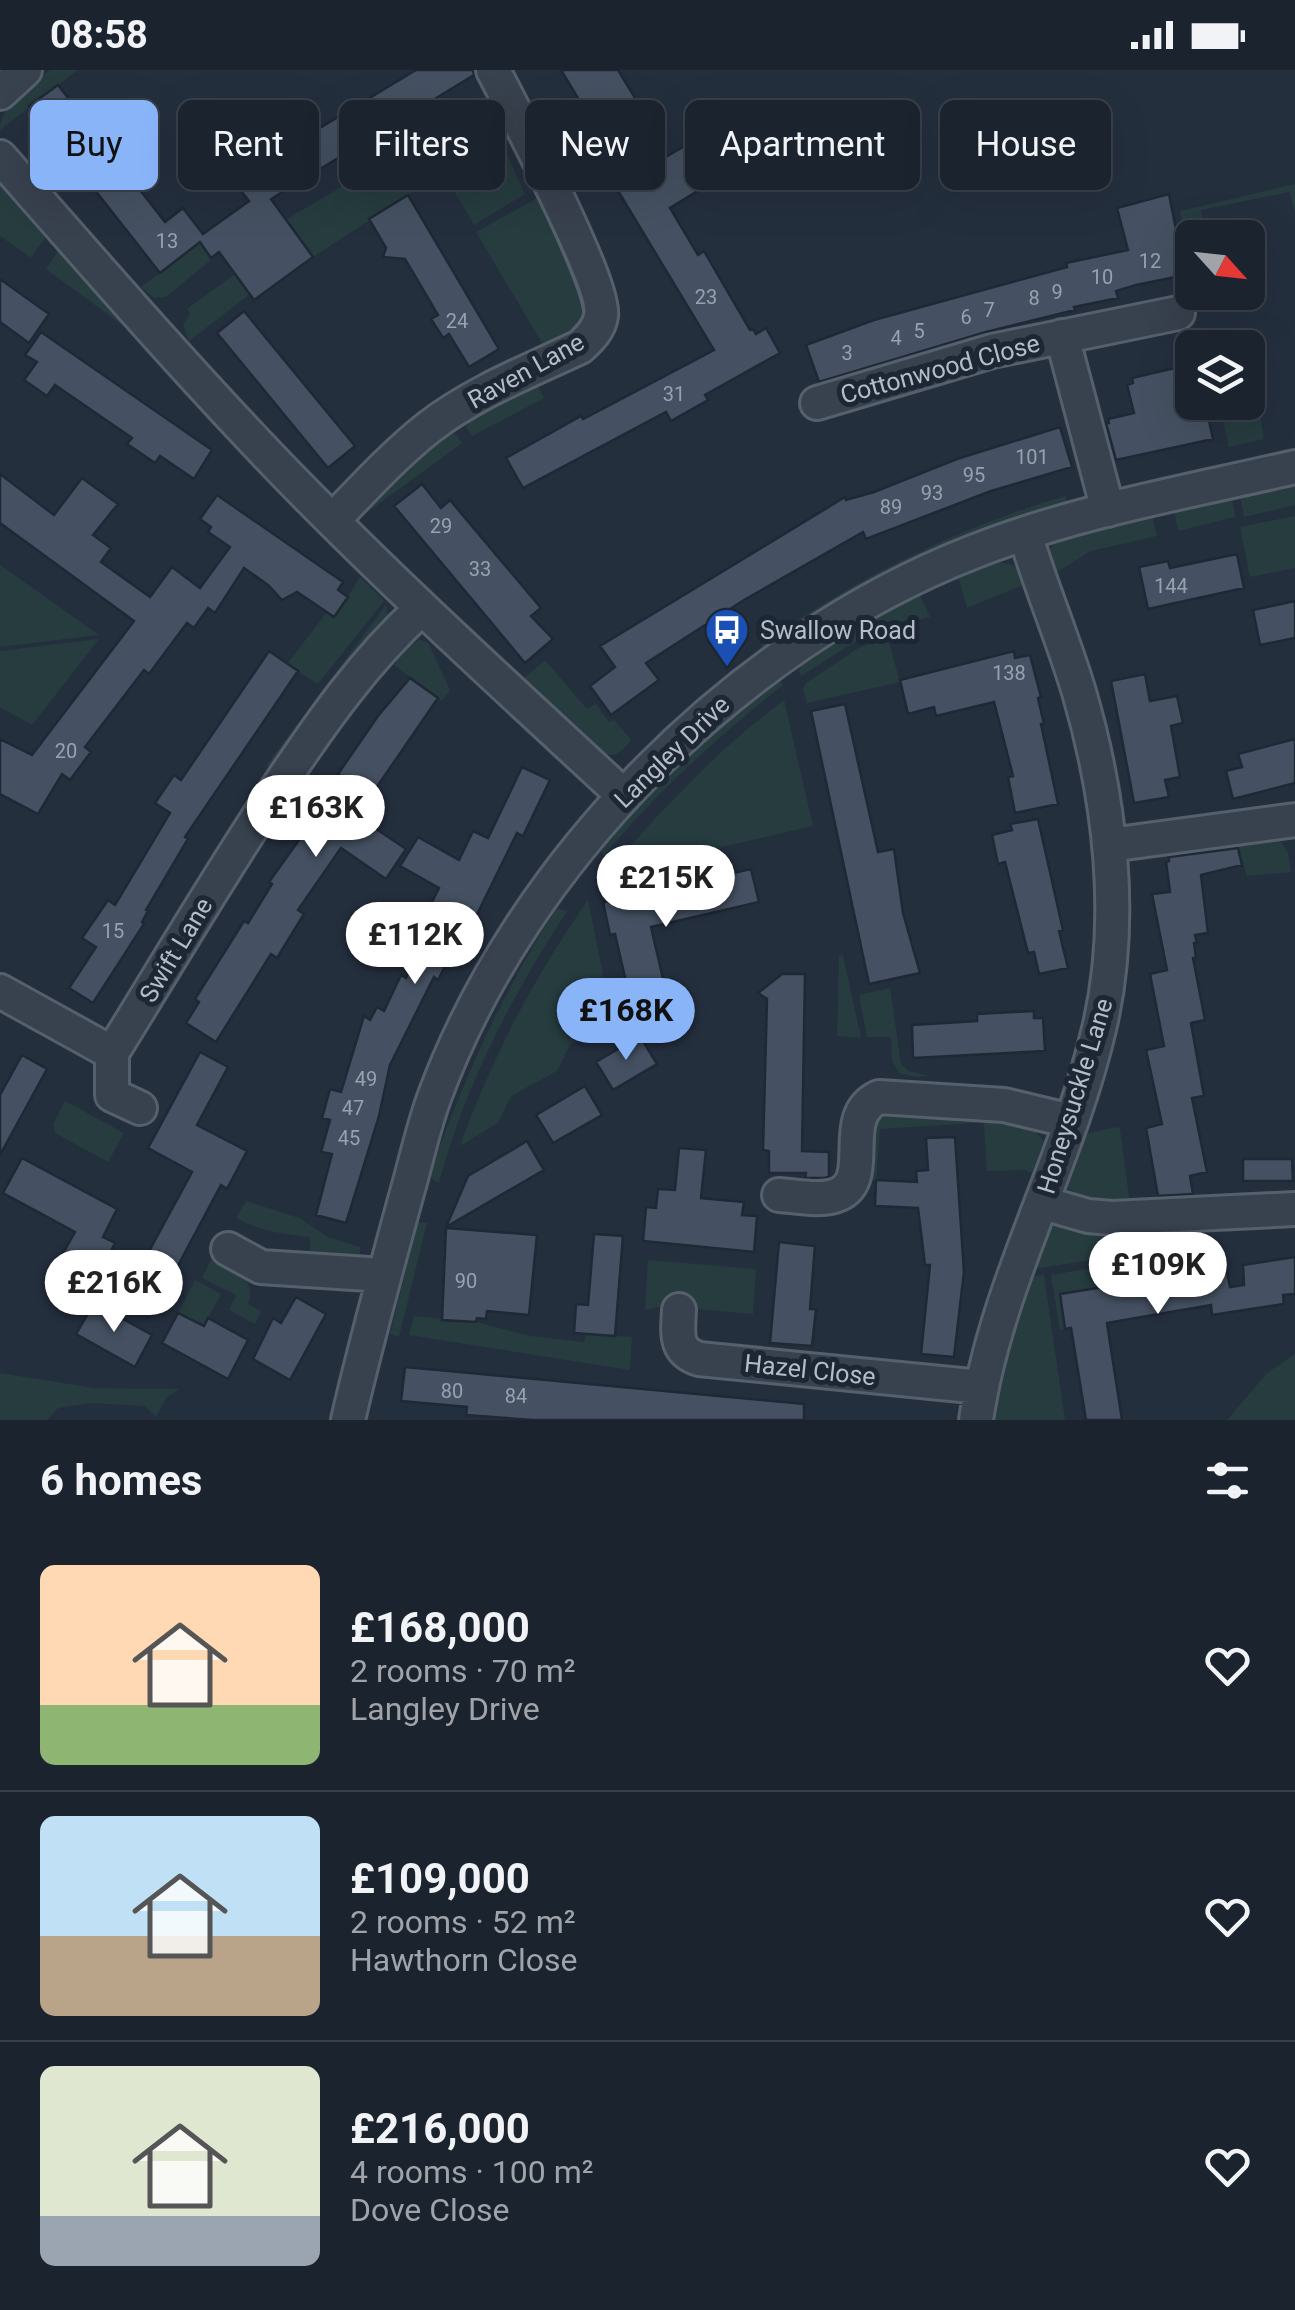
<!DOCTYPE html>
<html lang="en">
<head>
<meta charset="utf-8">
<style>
  :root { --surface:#1b232e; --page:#242b36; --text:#f1f3f6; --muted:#a0a4aa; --line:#39404a; --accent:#8ab4f8 }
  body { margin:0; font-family:Roboto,sans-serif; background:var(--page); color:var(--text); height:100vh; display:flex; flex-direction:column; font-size:38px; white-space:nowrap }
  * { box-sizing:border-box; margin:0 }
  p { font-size:32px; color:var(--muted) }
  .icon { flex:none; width:55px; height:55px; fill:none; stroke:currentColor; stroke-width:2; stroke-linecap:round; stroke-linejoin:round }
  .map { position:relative; height:1350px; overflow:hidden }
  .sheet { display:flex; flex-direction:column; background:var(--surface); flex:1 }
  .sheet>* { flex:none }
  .banner { position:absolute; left:30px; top:30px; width:1235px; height:90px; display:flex; gap:20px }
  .needle { width:65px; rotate:117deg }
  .fabs { position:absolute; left:1175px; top:150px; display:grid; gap:20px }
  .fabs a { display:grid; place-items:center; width:90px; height:90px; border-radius:15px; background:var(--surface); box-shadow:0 10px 40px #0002,0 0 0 2px var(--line); font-size:50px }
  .price { position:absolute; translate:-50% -85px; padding:0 22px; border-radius:35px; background:#fff; color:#222; font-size:32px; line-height:65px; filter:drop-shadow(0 2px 5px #0008) }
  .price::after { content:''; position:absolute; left:50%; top:60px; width:30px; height:22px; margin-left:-15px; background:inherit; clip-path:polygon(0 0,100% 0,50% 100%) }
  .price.on { background:var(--accent); color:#111 }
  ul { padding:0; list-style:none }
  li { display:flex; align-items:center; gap:30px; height:250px; padding:0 40px }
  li+li { border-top:2px solid var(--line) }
  li span { display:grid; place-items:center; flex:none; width:280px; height:200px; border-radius:15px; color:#555 }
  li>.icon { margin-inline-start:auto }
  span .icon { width:120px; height:120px; fill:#fffc; stroke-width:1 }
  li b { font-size:42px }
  h2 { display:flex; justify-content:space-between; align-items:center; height:120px; padding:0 40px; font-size:42px }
  .chip { padding:0 35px; border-radius:15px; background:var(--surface); box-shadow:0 10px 40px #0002,0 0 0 2px var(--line); font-size:35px; line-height:90px }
  .chip.on { background:var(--accent); color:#111 }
  .status { display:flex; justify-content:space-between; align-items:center; height:70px; padding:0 50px; background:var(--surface); direction:ltr }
  .status svg { height:28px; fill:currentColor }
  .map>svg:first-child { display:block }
  .green { fill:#263c3f }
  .building { fill:#455162; stroke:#1f2835; stroke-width:2.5 }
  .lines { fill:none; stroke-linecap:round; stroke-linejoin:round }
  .minor-casing { stroke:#565f6c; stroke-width:38 }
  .minor { stroke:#38414e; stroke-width:32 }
  .labels { text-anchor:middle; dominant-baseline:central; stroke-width:10; stroke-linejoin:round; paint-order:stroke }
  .number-label { font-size:20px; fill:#98a1af }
  .street-label { font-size:25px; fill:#b4bcc9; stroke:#1d2633 }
  .poi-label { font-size:25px; fill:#b4bcc9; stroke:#1d2633; text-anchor:start }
</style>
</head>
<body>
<div class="status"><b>08:58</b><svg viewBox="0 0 49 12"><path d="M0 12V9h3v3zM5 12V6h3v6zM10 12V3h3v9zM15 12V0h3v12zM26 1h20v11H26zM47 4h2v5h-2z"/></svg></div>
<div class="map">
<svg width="1295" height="1350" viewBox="0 0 1295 1350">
  <rect width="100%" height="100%" fill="#242f3e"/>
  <path class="green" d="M 50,0 L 78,0 L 0,60 C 0,35 31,15 50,0 Z
    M 484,34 L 525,124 L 474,155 L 423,68 Z
    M 415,73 L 435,108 L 313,187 L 287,149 Z
    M 0,104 L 51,159 L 31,188 L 0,166 Z
    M 1295,114 L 1295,142 L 1289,122 L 1201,140 L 1206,164 L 1192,168 L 1192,203 L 1180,141 Z
    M 546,123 L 588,233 L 583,258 L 548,283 L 476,162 Z
    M 63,173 L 144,271 L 46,199 Z
    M 200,173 L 212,189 L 166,227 L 154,228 L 141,217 Z
    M 235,204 L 239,206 L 250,224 L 189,271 L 183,255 L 190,244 L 187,239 Z
    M 537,315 L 544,328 L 472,366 L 466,357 L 467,352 Z
    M 1256,323 L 1264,369 L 1229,377 L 1219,333 L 1248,332 L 1248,325 Z
    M 449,363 L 456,364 L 462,373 L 365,444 L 363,440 L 407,394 Z
    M 1295,414 L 1295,435 L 1244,447 L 1240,426 Z
    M 1065,426 L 1068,434 L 766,583 L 761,575 C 856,508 955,459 1065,426 Z
    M 1232,428 L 1235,447 L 1178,461 L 1174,439 Z
    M 1152,444 L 1157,466 L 1091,481 L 1050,506 C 1049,498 1047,490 1049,482 C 1058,456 1127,450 1152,444 Z
    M 1295,446 L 1295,498 L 1250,507 L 1240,457 Z
    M 993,492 C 1010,492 1021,497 1028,513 L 967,538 L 958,506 Z
    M 0,495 L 99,565 L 0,577 Z
    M 360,507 L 384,531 L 318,614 L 287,594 L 327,542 L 335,547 Z
    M 919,523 L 930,547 L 867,564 L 801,606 L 799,600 L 805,591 Z
    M 386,535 L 388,550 L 277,700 L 266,696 Z
    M 99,569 L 32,655 L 0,637 L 0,581 Z
    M 419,569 L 429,574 L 450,620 L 442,631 L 394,595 L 402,581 Z
    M 888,569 L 900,612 L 807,633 L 803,619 L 805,614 L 860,577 Z
    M 545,590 L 587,639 L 596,634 L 609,652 L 614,650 L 630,668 L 631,671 C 626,676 618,686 611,685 C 597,684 537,621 524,608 Z
    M 778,607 L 783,615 C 718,667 656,722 604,786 L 599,779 C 654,716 712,659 778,607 Z
    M 784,630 L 813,756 L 606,804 C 661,740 716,681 784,630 Z
    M 1278,767 L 1288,783 L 1291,802 L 1247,806 L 1236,772 Z
    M 588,830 L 612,950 L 570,975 L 557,1001 L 511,1026 L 498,1053 L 460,1076 C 492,987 534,907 588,830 Z
    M 557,838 L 567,841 C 512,926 465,1015 439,1113 L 429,1107 C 462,1012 502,922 557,838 Z
    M 843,885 L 861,968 L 837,966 L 839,886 Z
    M 890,918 L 901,994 L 909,1001 L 929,1006 L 915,1007 L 899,1003 L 892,990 L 891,967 L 867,967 L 859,925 Z
    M 65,1031 L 124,1063 L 108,1092 L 55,1063 L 53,1054 Z
    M 983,1041 L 1038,1054 L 1034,1060 L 1044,1071 L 1032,1103 L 1026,1100 L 987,1101 Z
    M 879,1043 L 976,1045 L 975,1053 L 880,1059 L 876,1111 L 866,1109 L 865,1066 Z
    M 1115,1057 L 1120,1059 L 1130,1134 C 1105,1132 1075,1136 1063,1111 L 1082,1065 Z
    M 246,1131 L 299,1148 L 328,1167 L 360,1177 L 360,1190 L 311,1186 L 309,1167 C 284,1164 259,1161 236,1148 Z
    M 1055,1151 L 1134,1163 L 1136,1177 L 1132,1183 L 1121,1186 L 1032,1199 L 1046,1157 Z
    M 418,1152 L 427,1153 L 399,1267 L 390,1264 Z
    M 214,1184 C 232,1197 258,1209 248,1234 L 261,1241 L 255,1254 L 229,1240 L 236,1225 L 202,1208 Z
    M 1147,1189 L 1150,1209 L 1060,1224 L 1065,1259 L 1060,1260 L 1051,1205 Z
    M 648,1190 L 756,1199 L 753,1244 L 663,1236 L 645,1240 Z
    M 1044,1205 L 1065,1350 L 989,1350 L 1025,1207 Z
    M 195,1210 L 221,1224 L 204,1256 L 178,1243 Z
    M 414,1246 L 476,1252 L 530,1266 L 584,1272 L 586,1264 L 632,1267 L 630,1300 L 409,1265 Z
    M 1295,1284 L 1295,1350 L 1227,1350 L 1267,1303 Z
    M 0,1303 L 94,1318 L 179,1319 L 167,1327 L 156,1347 L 145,1336 L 90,1333 L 58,1338 L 47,1350 L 0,1350 Z"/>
  <path class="building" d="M 416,0 L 473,0 L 474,5 L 271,129 L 313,187 L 254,230 L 219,182 L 211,188 L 200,172 L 160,203 L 29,36 L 58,15 L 165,152 L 183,138 L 203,164 L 249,131 L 238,117 L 263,98 L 260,94 Z
    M 561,0 L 618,0 L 637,31 L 631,34 L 636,43 L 630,47 L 657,92 L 712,60 L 730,101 L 670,138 L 698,185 L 704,181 L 750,260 L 753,259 L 756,264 L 766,258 L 780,283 L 705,325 L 708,330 L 671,351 L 666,342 L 523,418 L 506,388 L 581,346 L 583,349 L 714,280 L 612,111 L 624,104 Z
    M 1169,124 L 1185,205 L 1136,215 L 1116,221 L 1118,228 L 1074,237 L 1075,240 L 986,262 L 819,312 L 806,275 L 874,250 L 1067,197 L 1066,193 L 1128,180 L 1117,138 Z
    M 408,125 L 499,279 L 469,297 L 449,264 L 443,268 L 431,249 L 438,245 L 405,189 L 383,187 L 386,178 L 369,149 Z
    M 0,209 L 49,244 L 29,273 L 0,252 Z
    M 244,241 L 355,376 L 328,398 L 217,263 Z
    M 41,262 L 212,380 L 194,409 L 160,386 L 155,393 L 127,374 L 132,368 L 55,315 L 47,326 L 24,310 L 37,292 L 25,285 Z
    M 1192,294 L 1192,332 L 1205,332 L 1213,369 L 1116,390 L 1106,353 L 1109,353 L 1108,349 L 1134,343 L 1127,315 L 1133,313 L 1132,308 Z
    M 1060,357 L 1072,397 L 991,421 L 866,469 L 863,462 L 744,530 L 646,593 L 659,610 L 611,645 L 590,616 L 615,597 L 600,576 L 845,427 L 846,430 L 874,422 L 957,389 Z
    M 0,404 L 54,445 L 82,408 L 118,434 L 93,465 L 111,478 L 101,492 L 150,527 L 172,497 L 200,518 L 230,477 L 208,462 L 211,457 L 200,449 L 217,425 L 343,512 L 338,520 L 348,527 L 334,547 L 297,522 L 282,530 L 268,515 L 244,498 L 215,543 L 208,538 L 194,558 L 187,553 L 149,604 L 144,600 L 85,677 L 91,682 L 70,710 L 62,704 L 38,744 L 0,724 L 0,669 L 32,685 L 134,551 L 0,453 Z
    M 422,414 L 441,438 L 450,430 L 541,538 L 531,546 L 553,569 L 525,593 L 394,436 Z
    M 1237,484 L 1244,518 L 1148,539 L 1139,497 L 1168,491 L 1170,498 Z
    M 1295,531 L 1295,568 L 1260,575 L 1253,540 Z
    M 269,581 L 298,601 L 185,767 L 188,769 L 146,840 L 148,841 L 142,852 L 144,854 L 93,933 L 69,918 L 96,877 L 82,868 L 108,830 L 115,835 L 170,743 L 155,733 L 174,705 L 181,710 Z
    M 1014,581 L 1015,588 L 1030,585 L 1041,627 L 1038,628 L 1044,654 L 1041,654 L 1058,734 L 1015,743 L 1008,707 L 1013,706 L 994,632 L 936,646 L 934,637 L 908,644 L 900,610 Z
    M 1145,604 L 1150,631 L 1177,626 L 1183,653 L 1171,656 L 1180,707 L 1165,710 L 1169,727 L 1134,733 L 1111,611 Z
    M 410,608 L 438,628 L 357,746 L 406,779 L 386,809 L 341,778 L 298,840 L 304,844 L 277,888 L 271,884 L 216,972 L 186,953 L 199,932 L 195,929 L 244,851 L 248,853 L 272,814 L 269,812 L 334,721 L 332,719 L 341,706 L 338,704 L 378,646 Z
    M 845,634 L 878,782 L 894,779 L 903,843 L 920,903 L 869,914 L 811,641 Z
    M 1295,669 L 1295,713 L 1233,729 L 1226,701 L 1242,697 L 1238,684 Z
    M 522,697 L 550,710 L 523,766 L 517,763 L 462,875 L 456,875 L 438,910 L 434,907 L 390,995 L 379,1046 L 346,1153 L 316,1145 L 332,1084 L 321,1082 L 330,1050 L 322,1048 L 330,1019 L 341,1022 L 364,946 L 370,950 L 377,937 L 384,941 L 401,905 L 406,908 L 438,843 L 429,838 L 439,818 L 400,796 L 418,767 L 459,790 L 473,761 L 488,768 Z
    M 1038,749 L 1063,860 L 1059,861 L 1068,898 L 1039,904 L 1034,882 L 1028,883 L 1005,792 L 998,794 L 992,765 L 1012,760 L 1010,754 Z
    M 1238,778 L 1242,795 L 1201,805 L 1208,863 L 1195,865 L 1197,873 L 1194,873 L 1196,888 L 1193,888 L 1205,950 L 1191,953 L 1204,1026 L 1192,1028 L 1207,1102 L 1190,1106 L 1193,1124 L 1158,1126 L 1146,1058 L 1162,1054 L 1146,980 L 1164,976 L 1150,904 L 1167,900 L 1152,824 L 1170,822 L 1166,792 L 1169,791 L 1169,787 Z
    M 751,799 L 759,832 L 651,857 L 671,943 L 635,951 L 615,864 L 610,865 L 603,832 Z
    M 782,904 L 805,904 L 802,1081 L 829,1082 L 829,1106 L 825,1108 L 805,1108 L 806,1103 L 769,1103 L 769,1081 L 763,1080 L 767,929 L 758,923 Z
    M 1034,941 L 1034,948 L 1043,948 L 1045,981 L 913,988 L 912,955 L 977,951 L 977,944 Z
    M 640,966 L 657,994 L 613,1020 L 596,992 Z
    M 200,982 L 228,997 L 197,1055 L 247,1081 L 227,1119 L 221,1115 L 165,1220 L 136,1205 L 192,1102 L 148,1078 Z
    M 22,985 L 47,999 L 0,1085 L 0,1025 Z
    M 585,1016 L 602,1045 L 553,1073 L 536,1045 Z
    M 955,1067 L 964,1202 L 954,1287 L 921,1284 L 930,1195 L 925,1195 L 918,1138 L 875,1136 L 876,1110 L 917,1112 L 916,1101 L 928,1100 L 926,1068 Z
    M 527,1071 L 544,1100 L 446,1157 L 468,1106 Z
    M 679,1078 L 706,1080 L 701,1128 L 744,1132 L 742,1145 L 757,1146 L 754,1182 L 643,1171 L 646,1137 L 656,1138 L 658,1119 L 675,1120 Z
    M 22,1088 L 117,1139 L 103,1167 L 115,1173 L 92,1218 L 54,1199 L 75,1162 L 3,1123 Z
    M 1243,1089 L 1292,1089 L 1293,1111 L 1243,1111 Z
    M 446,1158 L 537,1165 L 529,1245 L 487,1241 L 486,1249 L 477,1248 L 476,1252 L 442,1250 Z
    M 594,1164 L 623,1166 L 615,1266 L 574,1263 L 576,1234 L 588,1235 Z
    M 779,1172 L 815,1176 L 810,1239 L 816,1239 L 812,1276 L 770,1273 Z
    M 1295,1187 L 1295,1224 L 1283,1225 L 1284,1234 L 1212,1245 L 1211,1235 L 1107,1253 L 1122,1350 L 1086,1350 L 1071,1258 L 1065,1259 L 1060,1224 L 1226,1197 L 1230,1217 L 1244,1215 L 1243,1195 Z
    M 296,1227 L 326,1244 L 290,1310 L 253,1289 L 273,1248 L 281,1253 Z
    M 94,1233 L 152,1265 L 135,1297 L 76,1264 Z
    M 178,1243 L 204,1256 L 208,1248 L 248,1270 L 228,1309 L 162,1273 Z
    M 405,1297 L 804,1334 L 804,1350 L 533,1350 L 466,1345 L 467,1337 L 401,1331 Z"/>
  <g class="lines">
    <defs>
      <path id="minor" d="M 0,23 L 25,0
        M 0,87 C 95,195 189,304 289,407 C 397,518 511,621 624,726
        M 1062,266 L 1108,440
        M 817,333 L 992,281 L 1178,243
        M 333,450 C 363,419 393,386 428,358 C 473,323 529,301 580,277 C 590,268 599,259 601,246 C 607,216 512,37 493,0
        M 1110,775 L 1295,750
        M 0,921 L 112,983 C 167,894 220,804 278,717 C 321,653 364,591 421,539
        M 112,983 L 112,1025 L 140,1038
        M 779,1125 C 796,1126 818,1131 834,1126 C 878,1113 835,1047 879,1027 L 1004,1035 L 1071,1051
        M 1043,1133 L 1088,1146 L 1112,1148 L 1295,1139
        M 228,1179 L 261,1197 L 384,1205
        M 679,1240 C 678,1263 674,1281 699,1289 L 981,1317
        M 348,1350 C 365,1276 385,1203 405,1130 C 415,1096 422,1061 434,1028 C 521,791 739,573 973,482 C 1076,441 1187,422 1295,397
        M 976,1350 C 996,1214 1068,1092 1099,959 C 1125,850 1110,728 1079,622 C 1063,569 1041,517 1025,464"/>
    </defs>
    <use href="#minor" class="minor-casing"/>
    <use href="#minor" class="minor"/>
  </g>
  <defs>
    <symbol id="bus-pin" viewBox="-11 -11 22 30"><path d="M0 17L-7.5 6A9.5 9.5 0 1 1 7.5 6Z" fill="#1a4fb4" stroke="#1d2633"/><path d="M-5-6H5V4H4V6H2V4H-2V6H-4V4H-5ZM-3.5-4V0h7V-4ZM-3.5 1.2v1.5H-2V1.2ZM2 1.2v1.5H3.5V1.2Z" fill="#fff"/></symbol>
  </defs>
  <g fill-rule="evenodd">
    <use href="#bus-pin" x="702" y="535" width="50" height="68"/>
  </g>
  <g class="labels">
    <g class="number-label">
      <text x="167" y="171">13</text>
      <text x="1150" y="191">12</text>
      <text x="1102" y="207">10</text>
      <text x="1057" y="222">9</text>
      <text x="706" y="227">23</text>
      <text x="1034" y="228">8</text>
      <text x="989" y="240">7</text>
      <text x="966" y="247">6</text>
      <text x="457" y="251">24</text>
      <text x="919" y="261">5</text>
      <text x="896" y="268">4</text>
      <text x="847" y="283">3</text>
      <text x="674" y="324">31</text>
      <text x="1032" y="387">101</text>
      <text x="974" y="405">95</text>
      <text x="932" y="423">93</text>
      <text x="891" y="437">89</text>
      <text x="441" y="456">29</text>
      <text x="480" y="499">33</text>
      <text x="1171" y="516">144</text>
      <text x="1009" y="603">138</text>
      <text x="66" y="681">20</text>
      <text x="113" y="861">15</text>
      <text x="366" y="1009">49</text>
      <text x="353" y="1038">47</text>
      <text x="349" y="1068">45</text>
      <text x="466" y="1211">90</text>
      <text x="452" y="1321">80</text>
      <text x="516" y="1326">84</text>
    </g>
    <g class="street-label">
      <text transform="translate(940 299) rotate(-15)">Cottonwood Close</text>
      <text transform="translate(526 301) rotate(-29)">Raven Lane</text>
      <text transform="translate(672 682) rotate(-44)">Langley Drive</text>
      <text transform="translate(176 880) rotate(-59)">Swift Lane</text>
      <text transform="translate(1075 1026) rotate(-73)">Honeysuckle Lane</text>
      <text transform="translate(810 1300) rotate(6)">Hazel Close</text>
    </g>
    <g class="poi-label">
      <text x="760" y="560">Swallow Road</text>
    </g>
  </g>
</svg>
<div class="fabs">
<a><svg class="needle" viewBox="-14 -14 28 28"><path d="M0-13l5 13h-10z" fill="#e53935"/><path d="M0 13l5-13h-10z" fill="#a0a4aa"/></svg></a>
<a><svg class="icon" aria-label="layers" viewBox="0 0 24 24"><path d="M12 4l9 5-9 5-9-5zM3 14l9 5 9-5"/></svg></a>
</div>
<b class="price" style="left:316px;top:790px">£163K</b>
<b class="price" style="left:666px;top:860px">£215K</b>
<b class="price" style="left:415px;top:917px">£112K</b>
<b class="price on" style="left:626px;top:993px">£168K</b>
<b class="price" style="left:1158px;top:1247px">£109K</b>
<b class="price" style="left:114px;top:1265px">£216K</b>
<div class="banner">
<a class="chip on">Buy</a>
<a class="chip">Rent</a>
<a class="chip">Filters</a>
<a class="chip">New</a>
<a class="chip">Apartment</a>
<a class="chip">House</a>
</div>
</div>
<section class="sheet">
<h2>6 homes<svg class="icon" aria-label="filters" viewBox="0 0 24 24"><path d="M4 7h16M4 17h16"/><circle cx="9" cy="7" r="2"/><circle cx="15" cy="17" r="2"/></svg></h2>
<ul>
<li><span style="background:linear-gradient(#ffd9b3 70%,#8fb573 0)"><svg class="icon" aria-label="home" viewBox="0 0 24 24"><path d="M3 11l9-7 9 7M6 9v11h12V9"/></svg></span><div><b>£168,000</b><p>2 rooms · 70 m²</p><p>Langley Drive</p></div><svg class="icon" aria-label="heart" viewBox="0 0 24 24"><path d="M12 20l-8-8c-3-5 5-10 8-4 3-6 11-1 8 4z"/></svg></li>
<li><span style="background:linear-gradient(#bfe0f5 60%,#b9a48a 0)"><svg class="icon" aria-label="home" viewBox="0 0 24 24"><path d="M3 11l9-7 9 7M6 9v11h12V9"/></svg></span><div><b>£109,000</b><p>2 rooms · 52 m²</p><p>Hawthorn Close</p></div><svg class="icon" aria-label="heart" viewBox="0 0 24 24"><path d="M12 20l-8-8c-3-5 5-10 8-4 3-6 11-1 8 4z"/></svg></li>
<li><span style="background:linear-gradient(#dfe7d0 75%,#9aa5b1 0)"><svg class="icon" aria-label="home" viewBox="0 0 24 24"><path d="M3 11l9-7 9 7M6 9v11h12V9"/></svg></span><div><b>£216,000</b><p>4 rooms · 100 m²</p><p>Dove Close</p></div><svg class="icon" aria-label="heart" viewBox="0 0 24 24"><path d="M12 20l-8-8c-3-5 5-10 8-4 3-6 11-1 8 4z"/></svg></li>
</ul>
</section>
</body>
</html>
